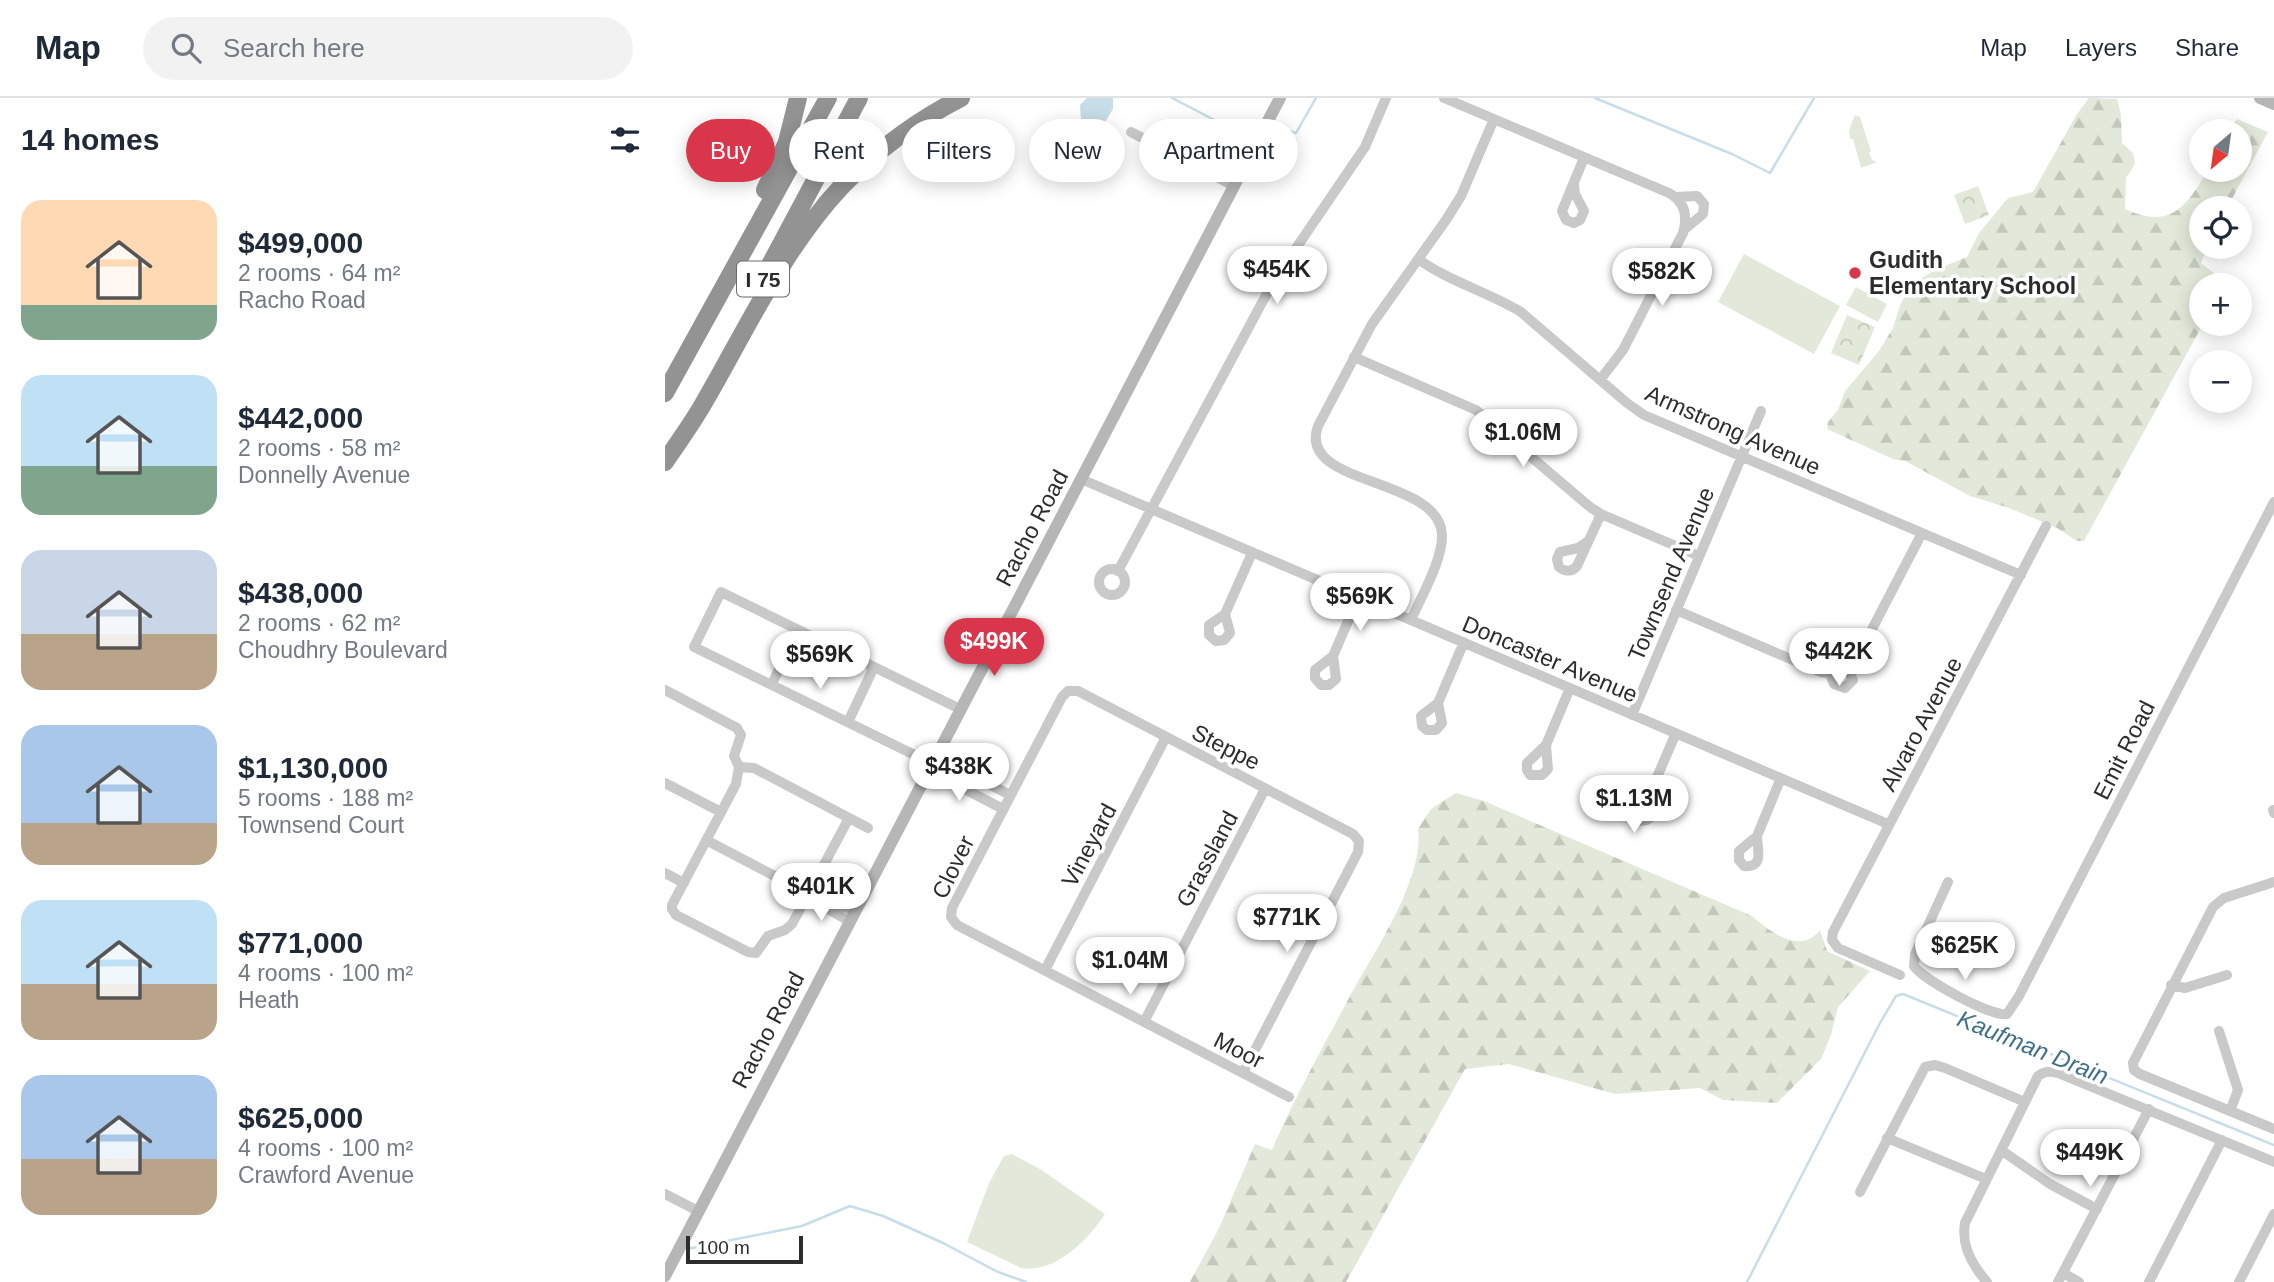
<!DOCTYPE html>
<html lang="en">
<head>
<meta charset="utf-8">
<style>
  :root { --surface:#fff; --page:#f2f2f3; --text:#1f2937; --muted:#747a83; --line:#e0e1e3; --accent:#da364b }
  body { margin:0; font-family:Helvetica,sans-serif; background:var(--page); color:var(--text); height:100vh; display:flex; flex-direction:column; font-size:26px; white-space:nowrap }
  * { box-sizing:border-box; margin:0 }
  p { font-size:23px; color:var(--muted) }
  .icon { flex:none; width:38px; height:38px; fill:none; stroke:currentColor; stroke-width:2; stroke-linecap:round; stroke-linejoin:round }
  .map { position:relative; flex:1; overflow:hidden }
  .side { display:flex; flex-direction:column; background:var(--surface); width:665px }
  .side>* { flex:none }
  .top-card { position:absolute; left:21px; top:21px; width:665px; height:63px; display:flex; gap:14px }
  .needle { width:46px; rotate:209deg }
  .fabs { position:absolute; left:1524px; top:21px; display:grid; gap:14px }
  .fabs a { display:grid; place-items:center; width:63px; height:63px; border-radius:50%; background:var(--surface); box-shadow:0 4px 18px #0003; font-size:35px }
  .scale { position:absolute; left:21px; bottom:18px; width:117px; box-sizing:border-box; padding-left:7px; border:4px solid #2c2c2c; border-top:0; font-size:19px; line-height:24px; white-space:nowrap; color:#2c2c2c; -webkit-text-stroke:5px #fff; paint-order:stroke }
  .price { position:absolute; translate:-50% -60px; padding:0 16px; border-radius:24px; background:#fff; color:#222; font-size:23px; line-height:46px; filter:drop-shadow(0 2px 4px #0008) }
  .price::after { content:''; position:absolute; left:50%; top:42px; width:21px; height:16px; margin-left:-10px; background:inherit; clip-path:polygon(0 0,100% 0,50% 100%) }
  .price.on { background:var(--accent); color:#fff }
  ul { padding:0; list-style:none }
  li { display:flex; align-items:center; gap:21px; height:175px; padding:0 21px }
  li span { display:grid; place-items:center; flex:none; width:196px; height:140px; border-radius:21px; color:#555 }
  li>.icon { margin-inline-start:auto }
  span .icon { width:84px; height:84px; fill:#fffc; stroke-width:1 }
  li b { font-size:30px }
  h2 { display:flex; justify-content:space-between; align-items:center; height:84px; padding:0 21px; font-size:30px }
  .tag { padding:0 24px; border-radius:32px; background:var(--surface); box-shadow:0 4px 18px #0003; font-size:24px; line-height:63px }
  .tag.on { background:var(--accent); color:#fff }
  header { display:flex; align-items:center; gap:42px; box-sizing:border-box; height:98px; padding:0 35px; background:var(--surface); border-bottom:2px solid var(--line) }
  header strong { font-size:33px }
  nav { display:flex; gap:38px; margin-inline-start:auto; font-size:24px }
  .search { width:490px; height:63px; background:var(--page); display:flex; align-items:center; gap:18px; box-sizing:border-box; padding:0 24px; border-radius:38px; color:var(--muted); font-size:26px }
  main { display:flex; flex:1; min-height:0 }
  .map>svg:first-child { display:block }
  .grass { fill:#e3e9da }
  .forest { fill:url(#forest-firs) }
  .park { fill:url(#park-crowns) }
  .water { fill:#c7dde8 }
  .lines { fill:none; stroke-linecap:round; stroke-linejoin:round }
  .stream { stroke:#c7dde8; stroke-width:2.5 }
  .street { stroke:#c9c9c9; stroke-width:10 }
  .secondary { stroke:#b6b6b6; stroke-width:12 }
  .highway { stroke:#939393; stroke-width:18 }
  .poi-dot { fill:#da364b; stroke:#fff; stroke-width:2.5 }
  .labels { text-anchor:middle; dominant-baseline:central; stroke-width:7; stroke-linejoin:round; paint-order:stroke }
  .shield { fill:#fff; stroke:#6b6b6b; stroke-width:2 }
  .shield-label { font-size:21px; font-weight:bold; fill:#2c2c2c }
  .poi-label { font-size:23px; font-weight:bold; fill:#2c2c2c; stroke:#fff; text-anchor:start }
  .street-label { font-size:23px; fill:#2c2c2c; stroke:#fff }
  .water-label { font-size:24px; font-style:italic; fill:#3f7089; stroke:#fff }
</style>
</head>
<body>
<header>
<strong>Map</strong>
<div class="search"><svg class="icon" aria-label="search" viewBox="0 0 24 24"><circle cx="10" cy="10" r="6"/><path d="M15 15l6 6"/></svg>Search here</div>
<nav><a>Map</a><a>Layers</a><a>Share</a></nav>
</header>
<main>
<section class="side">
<h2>14 homes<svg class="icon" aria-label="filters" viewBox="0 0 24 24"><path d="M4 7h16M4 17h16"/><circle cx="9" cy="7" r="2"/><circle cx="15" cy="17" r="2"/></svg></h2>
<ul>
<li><span style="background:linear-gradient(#ffd9b3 75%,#7fa58c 0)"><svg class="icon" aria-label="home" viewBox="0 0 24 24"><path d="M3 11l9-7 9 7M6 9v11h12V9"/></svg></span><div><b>$499,000</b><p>2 rooms · 64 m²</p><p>Racho Road</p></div></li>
<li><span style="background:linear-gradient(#bfe0f5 65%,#7fa58c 0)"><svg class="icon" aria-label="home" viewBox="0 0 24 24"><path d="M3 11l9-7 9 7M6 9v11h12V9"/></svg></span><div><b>$442,000</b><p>2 rooms · 58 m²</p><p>Donnelly Avenue</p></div></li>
<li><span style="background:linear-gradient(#c9d6e8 60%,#b9a48a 0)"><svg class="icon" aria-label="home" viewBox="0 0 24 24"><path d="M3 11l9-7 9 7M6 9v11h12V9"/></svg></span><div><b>$438,000</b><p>2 rooms · 62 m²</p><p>Choudhry Boulevard</p></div></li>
<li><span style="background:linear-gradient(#a9c7e8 70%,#b9a48a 0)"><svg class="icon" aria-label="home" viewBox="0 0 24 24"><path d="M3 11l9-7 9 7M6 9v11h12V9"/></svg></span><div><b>$1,130,000</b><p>5 rooms · 188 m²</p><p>Townsend Court</p></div></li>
<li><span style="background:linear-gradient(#bfe0f5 60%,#b9a48a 0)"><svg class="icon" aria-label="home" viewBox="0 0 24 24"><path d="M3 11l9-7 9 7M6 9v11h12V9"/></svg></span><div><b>$771,000</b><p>4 rooms · 100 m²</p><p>Heath</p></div></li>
<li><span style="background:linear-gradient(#a9c7e8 60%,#b9a48a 0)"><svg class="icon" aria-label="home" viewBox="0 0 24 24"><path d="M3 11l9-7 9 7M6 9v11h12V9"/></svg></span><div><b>$625,000</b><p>4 rooms · 100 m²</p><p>Crawford Avenue</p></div></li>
</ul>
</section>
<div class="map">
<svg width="1609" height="1184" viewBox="0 0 1609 1184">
  <defs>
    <pattern id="forest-firs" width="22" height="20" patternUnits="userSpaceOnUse" patternTransform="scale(1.75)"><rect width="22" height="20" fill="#e3e9da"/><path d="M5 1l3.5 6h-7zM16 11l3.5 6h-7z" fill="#c3c8bb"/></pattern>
    <pattern id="park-crowns" width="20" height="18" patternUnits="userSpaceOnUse" patternTransform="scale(1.75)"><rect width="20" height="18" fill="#e3e9da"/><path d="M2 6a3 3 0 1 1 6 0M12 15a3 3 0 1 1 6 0" fill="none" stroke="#c3c8bb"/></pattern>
  </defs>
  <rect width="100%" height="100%" fill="#fff"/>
  <path class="grass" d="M 1190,17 L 1195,19 L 1206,53 L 1204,55 L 1207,62 L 1212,64 L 1196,70 L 1188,41 L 1185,41 L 1184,32 Z
    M 1079,156 L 1175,208 L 1149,256 L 1053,204 Z
    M 1191,189 L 1222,206 L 1213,224 L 1181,207 Z
    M 347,1056 L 375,1071 L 440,1116 C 424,1141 390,1176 356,1170 L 302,1144 L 324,1085 L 339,1058 Z"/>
  <path class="forest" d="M 1424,0 L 1452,1 L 1456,17 L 1457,45 L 1468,55 L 1470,66 L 1461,80 L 1460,111 C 1506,132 1521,109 1543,72 L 1575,72 L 1575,33 L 1565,33 L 1572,21 L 1603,34 L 1562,110 L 1536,110 L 1536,149 L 1542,149 L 1536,165 L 1549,175 L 1549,187 L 1536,187 L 1538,226 L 1419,443 L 1412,443 L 1392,430 L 1344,410 L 1305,398 L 1240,363 L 1228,361 L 1162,331 L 1163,324 L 1173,312 L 1180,293 L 1214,253 L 1228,230 L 1235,207 L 1248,185 L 1272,171 L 1302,159 L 1314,135 L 1343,100 L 1368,94 L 1412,16 Z
    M 791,695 L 819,703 L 1087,818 C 1105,834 1136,857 1155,832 L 1162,853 L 1205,873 L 1173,909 L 1166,937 L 1156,961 L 1112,1005 L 1058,1002 L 1035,990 L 950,996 L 844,966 L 800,971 L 681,1184 L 525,1184 L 554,1130 L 590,1046 L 607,1052 C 629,1000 658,949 685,898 C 709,854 759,782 753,731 L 766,711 Z"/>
  <path class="park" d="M 1313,88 L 1324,117 L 1300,126 L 1289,97 Z
    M 1182,217 L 1210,229 L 1194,267 L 1166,255 Z"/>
  <path class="water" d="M 422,0 L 448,0 L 448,11 L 434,34 L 416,22 L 415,7 Z"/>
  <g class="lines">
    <path class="stream" d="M 507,0 L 561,28 L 593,27
      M 930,0 L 1067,56 L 1105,75 L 1149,0
      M 608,28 L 631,35 L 651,0
      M 22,1151 L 137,1128 L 185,1108 L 218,1118 L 278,1145 L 333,1174 L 361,1184
      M 1082,1184 L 1215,925 L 1231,898 L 1238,896 L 1609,1047"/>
    <path class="street" d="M 779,0 L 1004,95 C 1020,104 1023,118 1018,135 L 958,252 L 935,282
      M 466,34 L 569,88
      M 909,87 L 910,96 L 919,113 L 915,122 L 909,125 L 901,122 L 897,113 L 919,60
      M 1010,99 L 1032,98 L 1039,106 L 1038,116 L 1020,131
      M 753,161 C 785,184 823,194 856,214 L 962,305 L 979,317 L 1356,477
      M 689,259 L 811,312 L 925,409 L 936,416 L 1034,458
      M 416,381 L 1223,726
      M 922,444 L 913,450 L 895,454 L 892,461 L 894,469 C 900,474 907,474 912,468 L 936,416
      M434 484a13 13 0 1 1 26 0a13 13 0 1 1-26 0Z
      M 453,473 L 608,184 L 700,49 L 721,0
      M 1011,512 L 1156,574 C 1171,577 1182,574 1191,562 L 1257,435
      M 560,516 L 565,535 L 559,542 L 551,543 L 544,537 L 544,527 L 560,516 L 587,455
      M 746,522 C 756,499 778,461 777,437 C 775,378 631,389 653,328 L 707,226 L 781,122 L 796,98 L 829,21
      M 668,558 L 650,572 L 650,580 L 656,587 L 664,587 L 671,581 L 668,558 L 693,500
      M 1165,576 L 1169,586 L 1180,590 L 1188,582 L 1183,571
      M 107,586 L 132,532
      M 0,592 L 72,630 L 76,637 L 69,658 L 74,669 L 71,686 L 7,807 L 7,811 L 11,817 L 83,854 L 91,855 L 103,838 L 120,832 L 127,826 L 184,720
      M 773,605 L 777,625 L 771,632 L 762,632 L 757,628 L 756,618 L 773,605 L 799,544
      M 967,617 L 1096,313
      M 183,624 L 209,569
      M 881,647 L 883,671 L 877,677 L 865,677 L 862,672 L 862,665 L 881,647 L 905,590
      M 270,658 L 345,697
      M 266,665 L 29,549 L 56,494 L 295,611
      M 74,669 L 89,670 L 203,730
      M 263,672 L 338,711
      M 0,685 L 56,714
      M 986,693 L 989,717 L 982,722 L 975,723 L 969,717 L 968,707 L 986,693 L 1011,635
      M 1608,712 L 1609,715
      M 1092,738 C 1092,751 1100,770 1079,768 L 1074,762 L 1074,753 L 1092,738 L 1116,680
      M 41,742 L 144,796 L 164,802 L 189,813
      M 0,775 L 19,785
      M 1283,784 L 1250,856 L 1249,868 C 1259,882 1326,919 1342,916 L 1354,898 L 1609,404
      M 1609,784 L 1559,800 L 1548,809 L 1468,965 L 1469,972 L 1475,976 L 1609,1031
      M 153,800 L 159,809 L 184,823
      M 380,872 L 501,639
      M 1235,877 L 1173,850 L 1167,842 L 1168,834 L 1381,428
      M 1506,887 L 1520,890 L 1562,877
      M 479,924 L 600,691
      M 1554,933 L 1573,992 L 1565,1013
      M 578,975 L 693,754 L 694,743 L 688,736 L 413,593 L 403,593 L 397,599 L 287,810 L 286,819 L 292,827 L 624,999
      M 1222,1040 L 1321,1081
      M 1336,1052 L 1385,1086 L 1432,1111
      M 1195,1094 L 1260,969 L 1270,967 L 1280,970 L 1360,1004
      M 0,1096 L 33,1113
      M 1398,1175 L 1414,1184
      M 1322,1184 C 1307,1167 1296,1148 1300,1125 L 1373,978 C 1380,973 1384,973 1393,975 L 1609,1064
      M 1393,1184 L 1484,1011
      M 1484,1184 L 1557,1042
      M 1574,1184 L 1609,1116"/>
    <path class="secondary" d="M 1595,0 L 1609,6
      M 0,1178 L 615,0"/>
    <path class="highway" d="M 100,92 L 122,44 L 133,0
      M 98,180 L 194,0
      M 0,295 L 163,0
      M 0,364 C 14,343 29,323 41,301 C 82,230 119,150 176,89 C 211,53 251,23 296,0"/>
  </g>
  <circle class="poi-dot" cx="1190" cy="175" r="7"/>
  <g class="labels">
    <rect class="shield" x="72" y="163.5" width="52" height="35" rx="5"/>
    <g class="shield-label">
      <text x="98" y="181">I 75</text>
    </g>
    <g class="poi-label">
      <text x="1204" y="162">Gudith<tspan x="1204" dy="26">Elementary School</tspan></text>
    </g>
    <g class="street-label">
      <text transform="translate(1068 332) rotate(24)">Armstrong Avenue</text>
      <text transform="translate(367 430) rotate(-62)">Racho Road</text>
      <text transform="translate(1006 476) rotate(-67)">Townsend Avenue</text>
      <text transform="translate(885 561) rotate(23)">Doncaster Avenue</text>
      <text transform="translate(1256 626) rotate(-62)">Alvaro Avenue</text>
      <text transform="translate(561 649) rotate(27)">Steppe</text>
      <text transform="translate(1459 652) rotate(-63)">Emit Road</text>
      <text transform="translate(424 747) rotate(-62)">Vineyard</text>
      <text transform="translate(542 761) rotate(-62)">Grassland</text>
      <text transform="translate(288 769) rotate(-64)">Clover</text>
      <text transform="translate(103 932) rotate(-62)">Racho Road</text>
      <text transform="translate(574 952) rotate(27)">Moor</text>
    </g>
    <g class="water-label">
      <text transform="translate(1368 949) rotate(22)">Kaufman Drain</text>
    </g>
  </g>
</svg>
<div class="fabs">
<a><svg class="needle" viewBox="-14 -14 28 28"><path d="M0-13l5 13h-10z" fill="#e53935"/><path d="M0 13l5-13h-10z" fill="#747a83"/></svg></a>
<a><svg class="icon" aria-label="locate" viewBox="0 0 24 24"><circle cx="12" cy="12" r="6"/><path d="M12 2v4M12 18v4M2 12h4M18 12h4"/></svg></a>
<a>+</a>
<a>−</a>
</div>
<div class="scale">100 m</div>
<b class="price" style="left:612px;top:208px">$454K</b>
<b class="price" style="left:997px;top:210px">$582K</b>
<b class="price" style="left:858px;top:371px">$1.06M</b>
<b class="price" style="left:695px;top:535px">$569K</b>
<b class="price on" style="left:329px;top:580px">$499K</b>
<b class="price" style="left:1174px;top:590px">$442K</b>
<b class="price" style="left:155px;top:593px">$569K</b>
<b class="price" style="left:294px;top:705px">$438K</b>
<b class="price" style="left:969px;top:737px">$1.13M</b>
<b class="price" style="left:156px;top:825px">$401K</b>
<b class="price" style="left:622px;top:856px">$771K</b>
<b class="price" style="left:1300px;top:884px">$625K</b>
<b class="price" style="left:465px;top:899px">$1.04M</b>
<b class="price" style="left:1425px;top:1091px">$449K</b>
<div class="top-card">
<a class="tag on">Buy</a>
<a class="tag">Rent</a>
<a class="tag">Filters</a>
<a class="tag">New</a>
<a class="tag">Apartment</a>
</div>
</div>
</main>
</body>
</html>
